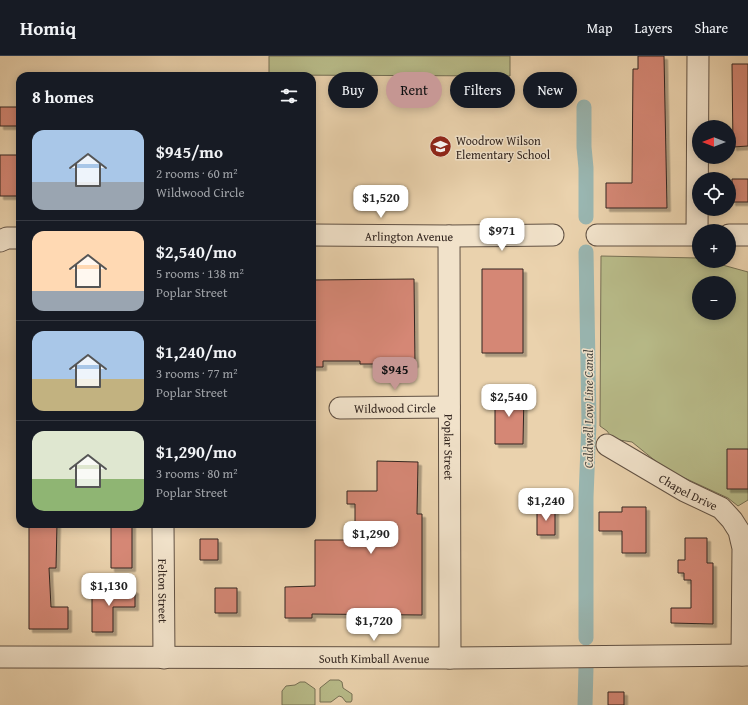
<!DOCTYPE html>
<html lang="en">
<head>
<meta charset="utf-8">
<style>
  :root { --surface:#171b24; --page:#242831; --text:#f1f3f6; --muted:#9ea1a6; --line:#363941; --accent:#c59692 }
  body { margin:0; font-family:"Gentium Book Plus",serif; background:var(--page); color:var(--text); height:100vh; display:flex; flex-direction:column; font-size:15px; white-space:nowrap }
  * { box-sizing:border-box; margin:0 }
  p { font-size:13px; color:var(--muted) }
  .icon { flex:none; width:22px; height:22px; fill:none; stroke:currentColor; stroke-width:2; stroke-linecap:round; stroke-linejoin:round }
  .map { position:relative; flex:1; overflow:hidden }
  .drawer { position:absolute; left:16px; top:16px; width:300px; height:456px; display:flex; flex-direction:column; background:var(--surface); border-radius:12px; box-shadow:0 2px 10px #0003 }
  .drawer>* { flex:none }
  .banner { position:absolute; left:328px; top:16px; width:360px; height:36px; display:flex; gap:8px }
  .needle { width:26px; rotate:270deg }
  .fabs { position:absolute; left:692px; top:64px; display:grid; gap:8px }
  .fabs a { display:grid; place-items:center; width:44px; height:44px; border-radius:50%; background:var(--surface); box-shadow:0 2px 10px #0003; font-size:20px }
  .price { position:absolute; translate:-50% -34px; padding:0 9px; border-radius:8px; background:#fff; color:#222; font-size:13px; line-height:26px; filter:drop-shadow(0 1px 2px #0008) }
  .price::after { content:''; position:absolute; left:50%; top:24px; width:12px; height:9px; margin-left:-6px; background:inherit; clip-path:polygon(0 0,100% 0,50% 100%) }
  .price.selected { background:var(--accent); color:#111 }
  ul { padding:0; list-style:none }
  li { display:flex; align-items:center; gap:12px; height:100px; padding:0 16px }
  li+li { border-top:1px solid var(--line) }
  li span { display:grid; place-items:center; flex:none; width:112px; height:80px; border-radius:12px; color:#555 }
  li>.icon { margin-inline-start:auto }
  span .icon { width:48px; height:48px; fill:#fffc; stroke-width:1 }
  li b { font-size:17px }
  h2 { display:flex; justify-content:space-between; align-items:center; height:48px; padding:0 16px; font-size:17px }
  .tag { padding:0 14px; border-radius:18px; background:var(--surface); box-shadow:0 2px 10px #0003; font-size:14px; line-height:36px }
  .tag.selected { background:var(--accent); color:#111 }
  header { display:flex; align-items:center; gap:24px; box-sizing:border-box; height:56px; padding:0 20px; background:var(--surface); border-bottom:1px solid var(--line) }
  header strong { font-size:19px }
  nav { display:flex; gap:22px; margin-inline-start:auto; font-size:14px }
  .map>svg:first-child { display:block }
  .green { fill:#b8bb89; stroke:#767054; fill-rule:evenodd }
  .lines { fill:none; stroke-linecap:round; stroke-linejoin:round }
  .canal { stroke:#99b6b1; stroke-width:15 }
  .building { fill:#d58775; stroke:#332620; filter:url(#shadow) }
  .minor-casing { stroke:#615143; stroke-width:23 }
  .minor { stroke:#f1e2ca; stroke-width:21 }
  .labels { text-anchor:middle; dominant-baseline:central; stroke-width:3; stroke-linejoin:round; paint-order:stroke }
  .poi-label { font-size:12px; fill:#332620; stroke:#f1e2ca; text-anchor:start }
  .street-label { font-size:12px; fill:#332620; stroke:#f1e2ca }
  .water-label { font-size:13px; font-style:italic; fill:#4c4a44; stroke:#f1e2ca }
</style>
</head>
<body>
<header>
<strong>Homiq</strong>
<nav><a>Map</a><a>Layers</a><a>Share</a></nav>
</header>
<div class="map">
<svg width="748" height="649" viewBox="0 0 748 649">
  <defs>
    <filter id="shadow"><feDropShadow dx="3.5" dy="3.5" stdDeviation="0" flood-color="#0004"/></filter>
  </defs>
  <rect width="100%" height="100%" fill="#ead2ad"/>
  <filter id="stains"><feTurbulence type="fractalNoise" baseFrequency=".005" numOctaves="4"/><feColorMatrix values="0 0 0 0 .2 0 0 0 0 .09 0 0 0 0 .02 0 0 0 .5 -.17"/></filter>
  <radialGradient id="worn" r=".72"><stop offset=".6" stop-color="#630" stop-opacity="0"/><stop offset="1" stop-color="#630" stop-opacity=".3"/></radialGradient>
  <path class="green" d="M 269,0 L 510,0 L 510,20 L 269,19 Z
    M 601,200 L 699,202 L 699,205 L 708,205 L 748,216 L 748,444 L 738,450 L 728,442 L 678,419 L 658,407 L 632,386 L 613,383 L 607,375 L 600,370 ZM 699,227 L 729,227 L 729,257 L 699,257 Z
    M 330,624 L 339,624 L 342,626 L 343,632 L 352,638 L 352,644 L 351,646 L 346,646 L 342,641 L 339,640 L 331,646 L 320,646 L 320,632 Z
    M 300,626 L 305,626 L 315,633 L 315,649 L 282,649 L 282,635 L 286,630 L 295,629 Z"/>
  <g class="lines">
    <path class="canal" d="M 584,51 L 584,91 L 586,112 L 586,161
      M 586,196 L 589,366 L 586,441 L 586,582
      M 585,649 L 586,612"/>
  </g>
  <path class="building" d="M 638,0 L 664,0 L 667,152 L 606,152 L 606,127 L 632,127 L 633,13 L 638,13 Z
    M 732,8 L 748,8 L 748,90 L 733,91 Z
    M 0,51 L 19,51 L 20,70 L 0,70 Z
    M 0,99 L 19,99 L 19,140 L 0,140 Z
    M 732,123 L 748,123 L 748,146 L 732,146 Z
    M 482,213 L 523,213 L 523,297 L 482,297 Z
    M 414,223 L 415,308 L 360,308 L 360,305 L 323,305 L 323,311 L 312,311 L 312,224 Z
    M 495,336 L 524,337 L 523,388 L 495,388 Z
    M 727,393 L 748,393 L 748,433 L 727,433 Z
    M 377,405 L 418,406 L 417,458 L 422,458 L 422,559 L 312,558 L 312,562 L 285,562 L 285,531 L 315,530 L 315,484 L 355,484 L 355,448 L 347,448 L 347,435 L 377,435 Z
    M 622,451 L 646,451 L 646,497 L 622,497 L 622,475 L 599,475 L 599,456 L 622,456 Z
    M 537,454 L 555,454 L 555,479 L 537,479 Z
    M 29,468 L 57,468 L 56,512 L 49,512 L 51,551 L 68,551 L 68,573 L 29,573 Z
    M 111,468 L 132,468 L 132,512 L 111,512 Z
    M 685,482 L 707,482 L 707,507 L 713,507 L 713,568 L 671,567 L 671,552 L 691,552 L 691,524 L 684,524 L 684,517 L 678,517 L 678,504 L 685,504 Z
    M 200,483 L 218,483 L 218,504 L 200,504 Z
    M 215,532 L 237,532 L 237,557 L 215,557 Z
    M 92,533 L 135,534 L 135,551 L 113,551 L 113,576 L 92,576 Z
    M 608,636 L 624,636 L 624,649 L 608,649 Z"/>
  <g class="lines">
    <defs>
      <g id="minor">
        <path id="s1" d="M 312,179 L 449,180 L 553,179"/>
        <path d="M 597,179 L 699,179"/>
        <path d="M 697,179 L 698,0"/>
        <path d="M 729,179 L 748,179"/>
        <path id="s2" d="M 449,180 L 450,602"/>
        <path d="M 0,185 L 7,182 L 20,182"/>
        <path id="s3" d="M 340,352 L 449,351"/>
        <path id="s4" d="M 607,389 L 685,435 L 721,452 L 732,464 L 739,475 L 743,492 L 742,599"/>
        <path id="s5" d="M 163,468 L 164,602"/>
        <path id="s6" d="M 0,601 L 450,602 L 748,599"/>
      </g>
    </defs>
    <use href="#minor" class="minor-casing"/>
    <use href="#minor" class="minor"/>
  </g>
  <defs>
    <symbol id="school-disc" viewBox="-11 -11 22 22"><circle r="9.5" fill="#8f2418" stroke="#f1e2ca"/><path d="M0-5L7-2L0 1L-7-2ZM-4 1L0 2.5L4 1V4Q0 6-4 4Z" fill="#fff"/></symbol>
  </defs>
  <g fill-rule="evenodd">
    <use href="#school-disc" x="428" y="78" width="25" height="25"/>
  </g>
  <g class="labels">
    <g class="poi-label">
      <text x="456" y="84">Woodrow Wilson<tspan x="456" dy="14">Elementary School</tspan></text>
    </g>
    <g class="street-label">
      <text stroke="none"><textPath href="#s1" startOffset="97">Arlington Avenue</textPath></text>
      <text stroke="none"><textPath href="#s3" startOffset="55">Wildwood Circle</textPath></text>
      <text stroke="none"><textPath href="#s2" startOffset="211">Poplar Street</textPath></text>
      <text stroke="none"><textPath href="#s4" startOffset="94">Chapel Drive</textPath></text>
      <text stroke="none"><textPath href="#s5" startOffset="67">Felton Street</textPath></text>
      <text stroke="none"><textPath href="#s6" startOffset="374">South Kimball Avenue</textPath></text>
    </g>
    <g class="water-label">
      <text transform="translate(588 353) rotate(-90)">Caldwell Low Line Canal</text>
    </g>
  </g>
  <rect width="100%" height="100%" filter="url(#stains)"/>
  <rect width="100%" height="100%" fill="url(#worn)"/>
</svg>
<div class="fabs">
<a><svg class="needle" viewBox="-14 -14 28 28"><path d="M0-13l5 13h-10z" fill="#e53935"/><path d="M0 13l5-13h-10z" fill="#9ea1a6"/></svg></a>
<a><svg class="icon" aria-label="locate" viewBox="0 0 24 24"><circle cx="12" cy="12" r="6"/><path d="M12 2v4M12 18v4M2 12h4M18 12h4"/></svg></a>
<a>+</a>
<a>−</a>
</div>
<b class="price" style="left:381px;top:163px">$1,520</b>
<b class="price" style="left:502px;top:196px">$971</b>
<b class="price selected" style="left:395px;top:335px">$945</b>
<b class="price" style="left:509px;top:362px">$2,540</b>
<b class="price" style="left:546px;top:466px">$1,240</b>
<b class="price" style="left:371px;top:499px">$1,290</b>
<b class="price" style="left:109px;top:551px">$1,130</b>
<b class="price" style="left:374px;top:586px">$1,720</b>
<div class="banner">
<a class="tag">Buy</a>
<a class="tag selected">Rent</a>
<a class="tag">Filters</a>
<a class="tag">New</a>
</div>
<section class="drawer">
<h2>8 homes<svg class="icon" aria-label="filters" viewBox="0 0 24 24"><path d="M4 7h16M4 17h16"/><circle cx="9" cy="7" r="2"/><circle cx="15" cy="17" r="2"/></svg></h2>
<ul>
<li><span style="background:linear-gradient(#a9c7e8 65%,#9aa5b1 0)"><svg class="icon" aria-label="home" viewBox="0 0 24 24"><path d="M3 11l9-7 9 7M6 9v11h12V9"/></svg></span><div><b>$945/mo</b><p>2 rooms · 60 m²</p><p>Wildwood Circle</p></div></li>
<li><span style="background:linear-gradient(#ffd9b3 75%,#9aa5b1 0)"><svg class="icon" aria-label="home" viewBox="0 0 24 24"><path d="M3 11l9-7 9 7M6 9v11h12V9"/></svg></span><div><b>$2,540/mo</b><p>5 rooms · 138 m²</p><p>Poplar Street</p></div></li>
<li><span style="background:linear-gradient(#a9c7e8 60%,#c2b280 0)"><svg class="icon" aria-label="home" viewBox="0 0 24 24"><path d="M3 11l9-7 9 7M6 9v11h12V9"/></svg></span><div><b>$1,240/mo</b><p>3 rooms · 77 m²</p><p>Poplar Street</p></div></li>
<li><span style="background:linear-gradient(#dfe7d0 60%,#8fb573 0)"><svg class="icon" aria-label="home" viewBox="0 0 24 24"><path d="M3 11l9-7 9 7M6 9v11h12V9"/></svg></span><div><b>$1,290/mo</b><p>3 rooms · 80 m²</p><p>Poplar Street</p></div></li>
</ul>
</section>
</div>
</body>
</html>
